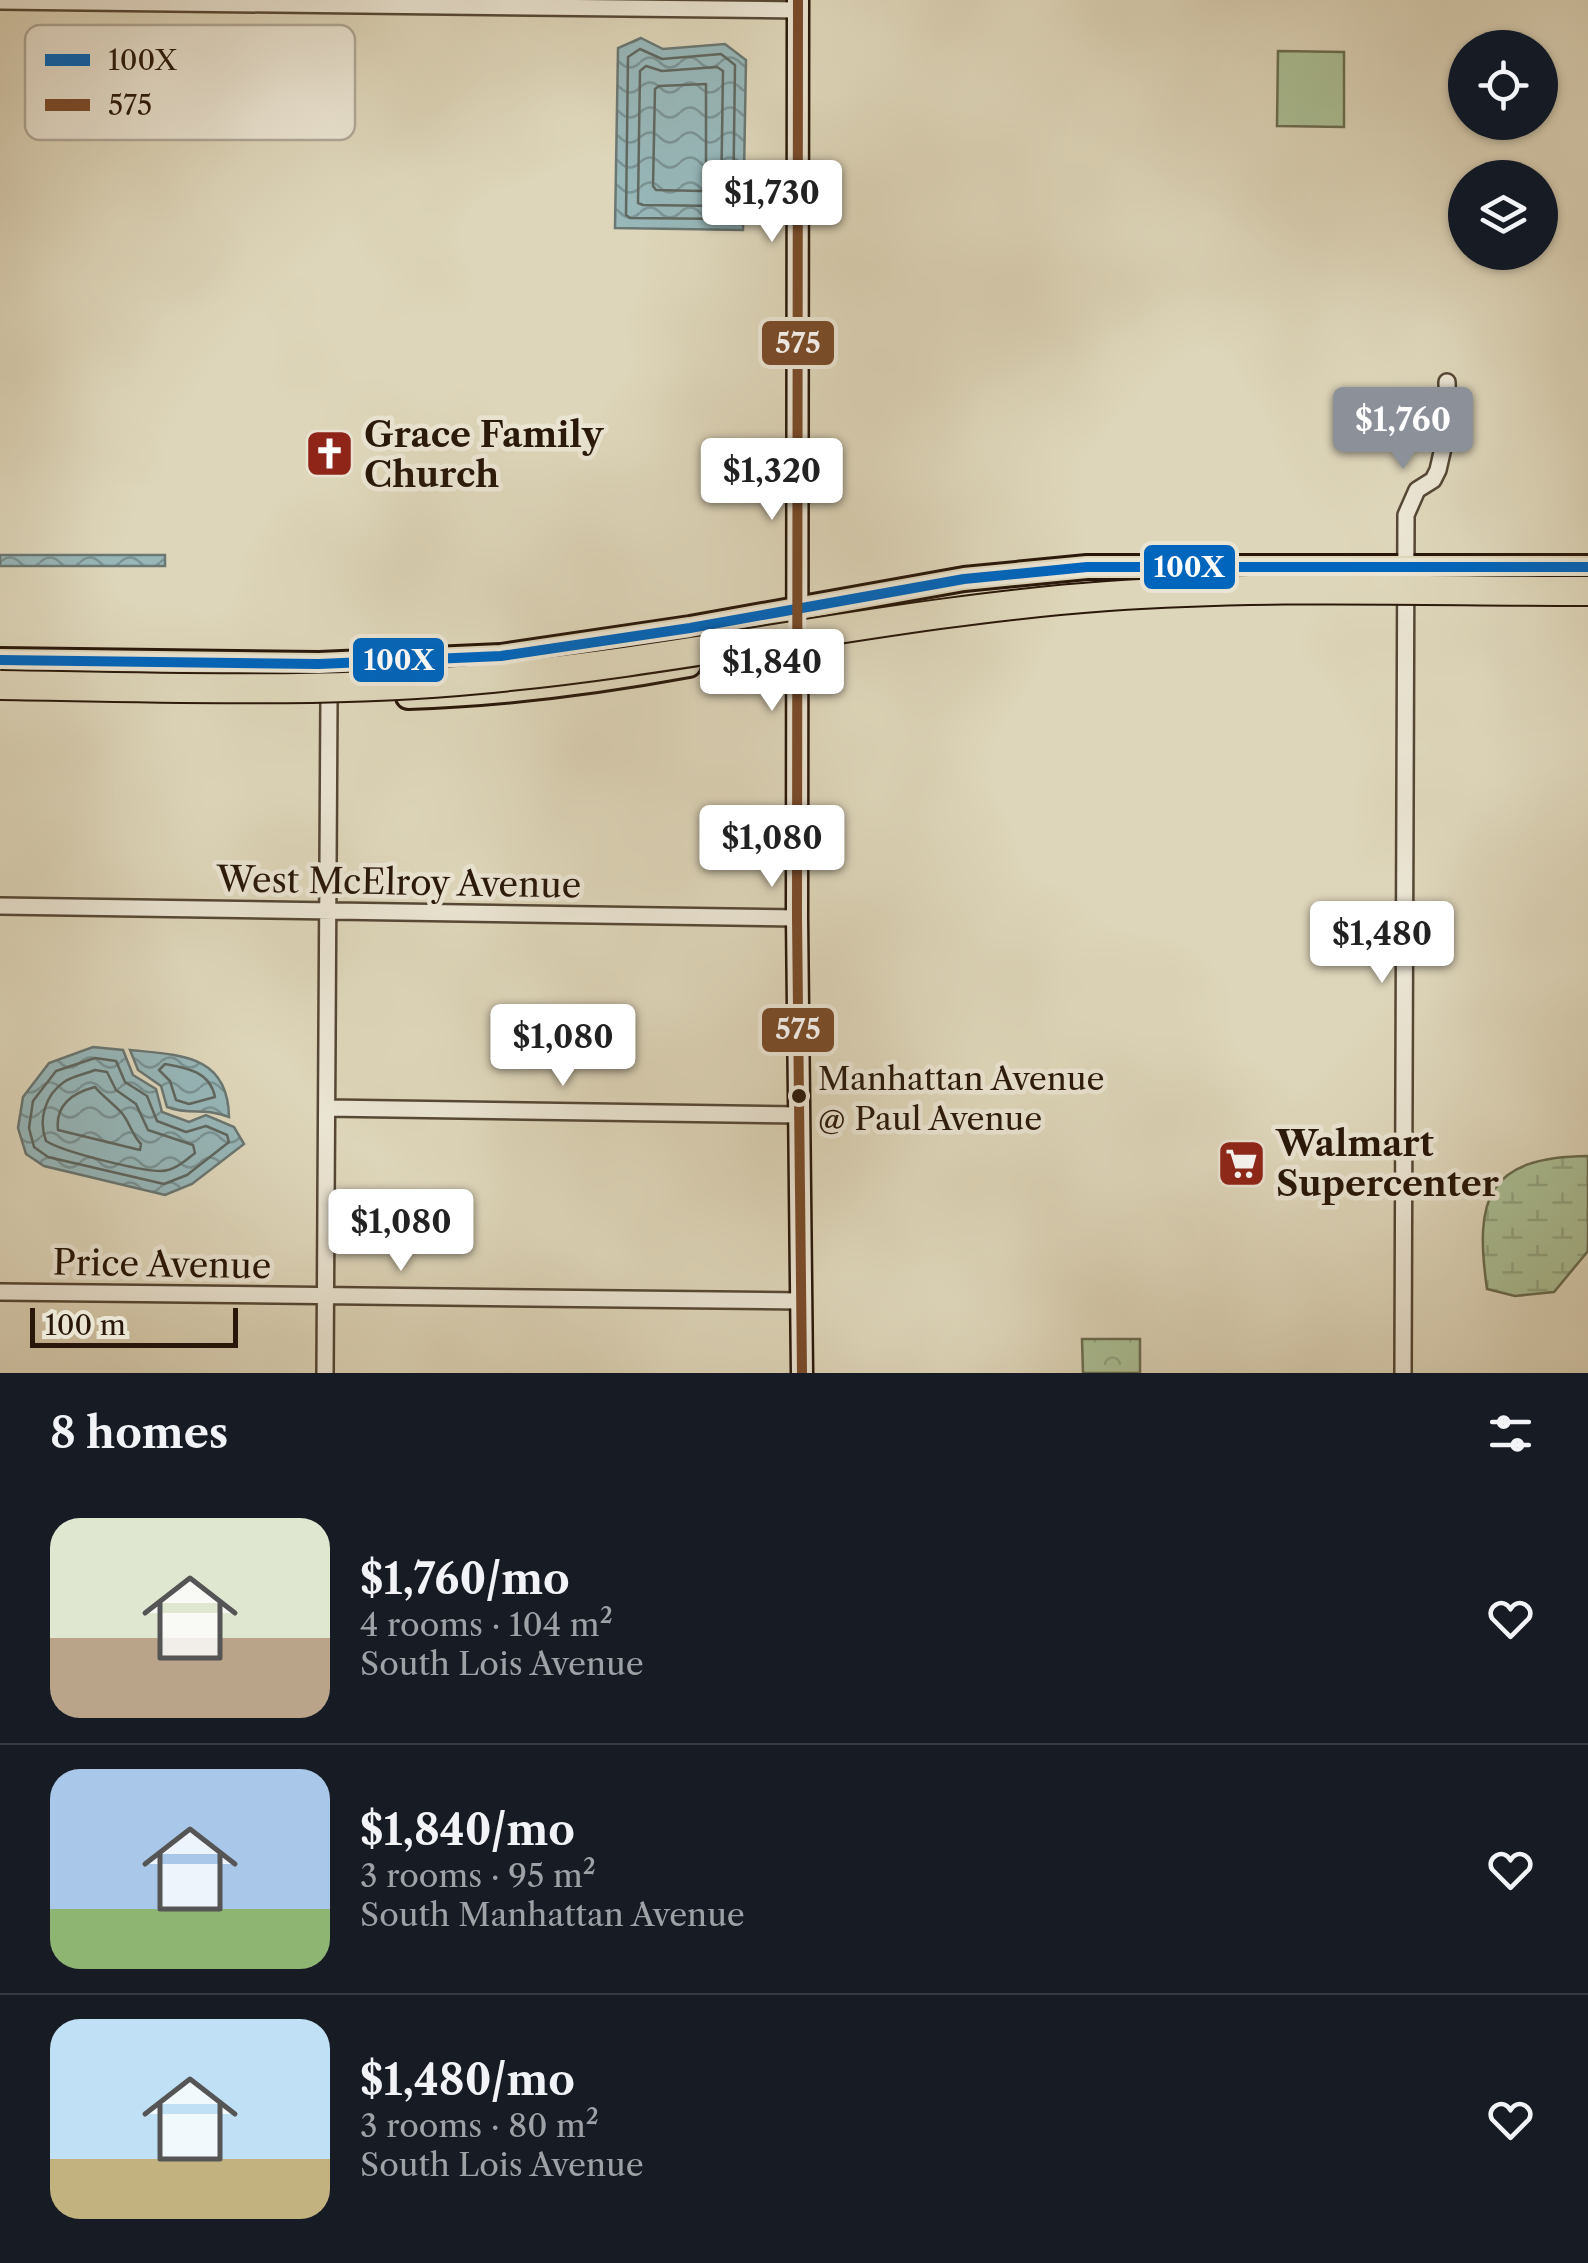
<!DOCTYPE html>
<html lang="en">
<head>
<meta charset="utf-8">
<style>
  :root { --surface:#171b24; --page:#20242c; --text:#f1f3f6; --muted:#9ea1a6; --line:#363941; --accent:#8c9099 }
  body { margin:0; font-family:"Libre Caslon Text",serif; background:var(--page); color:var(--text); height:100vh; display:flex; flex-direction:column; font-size:38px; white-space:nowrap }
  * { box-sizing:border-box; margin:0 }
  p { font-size:32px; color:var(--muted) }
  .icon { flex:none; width:55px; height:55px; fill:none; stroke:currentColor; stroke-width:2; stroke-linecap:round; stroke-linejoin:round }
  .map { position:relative; height:1373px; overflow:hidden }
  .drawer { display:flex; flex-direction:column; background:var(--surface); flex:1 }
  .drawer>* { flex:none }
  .buttons { position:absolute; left:1448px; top:30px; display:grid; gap:20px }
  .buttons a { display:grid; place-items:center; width:110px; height:110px; border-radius:50%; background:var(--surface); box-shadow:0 2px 8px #0004; font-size:50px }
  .scale { position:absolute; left:30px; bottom:25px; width:208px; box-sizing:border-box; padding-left:10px; border:5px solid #291809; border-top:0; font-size:28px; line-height:35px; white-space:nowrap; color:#291809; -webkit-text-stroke:8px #eae4d2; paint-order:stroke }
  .price { position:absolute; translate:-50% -85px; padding:0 22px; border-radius:10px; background:#fff; color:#222; font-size:32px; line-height:65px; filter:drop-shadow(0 2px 5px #0008) }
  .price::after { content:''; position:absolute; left:50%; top:60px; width:30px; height:22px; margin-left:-15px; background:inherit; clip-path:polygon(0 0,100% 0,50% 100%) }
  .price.current { background:var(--accent); color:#fff }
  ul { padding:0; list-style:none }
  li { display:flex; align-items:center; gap:30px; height:250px; padding:0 50px }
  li+li { border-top:2px solid var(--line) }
  li span { display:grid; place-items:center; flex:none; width:280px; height:200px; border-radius:30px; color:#555 }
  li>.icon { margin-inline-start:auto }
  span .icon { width:120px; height:120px; fill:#fffc; stroke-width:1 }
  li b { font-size:42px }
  h2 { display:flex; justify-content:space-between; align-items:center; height:120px; padding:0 50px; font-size:42px }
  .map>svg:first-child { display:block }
  .forest { fill:url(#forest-crowns); stroke:#6a6c4f; stroke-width:2.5 }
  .wetland { fill:url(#wetland-marsh); stroke:#6a6c4f; stroke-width:2.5 }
  .pitch { fill:#abbf95; stroke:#6a6c4f; stroke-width:2.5 }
  .water { fill:url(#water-waves); stroke:#6b7773; stroke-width:2.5 }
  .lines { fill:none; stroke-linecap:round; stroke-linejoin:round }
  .shore { stroke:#606861; stroke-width:2.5 }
  .street-casing { stroke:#564835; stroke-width:20 }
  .secondary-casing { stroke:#291809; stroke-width:25 }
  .primary-casing { stroke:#291809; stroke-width:28 }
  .street { stroke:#eae4d2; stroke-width:15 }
  .secondary { stroke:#eae4d2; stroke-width:20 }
  .primary { stroke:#ded6ba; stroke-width:22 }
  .highway-bridge-casing { stroke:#291809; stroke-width:32; stroke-linecap:butt }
  .highway-bridge { stroke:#ded6ba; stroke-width:28 }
  .bus-1-casing { stroke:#eae4d2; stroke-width:18 }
  .bus-2-casing { stroke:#eae4d2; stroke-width:18 }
  .bus-1 { stroke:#0065bd; stroke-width:10 }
  .bus-2 { stroke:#7a4b2a; stroke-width:10 }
  .bus-dot { fill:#291809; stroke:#eae4d2; stroke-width:4 }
  .labels { text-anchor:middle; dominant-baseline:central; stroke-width:9; stroke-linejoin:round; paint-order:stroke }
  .bus-label { font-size:32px; fill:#291809; stroke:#eae4d2; text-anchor:start }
  .poi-label { font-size:35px; font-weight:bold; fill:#291809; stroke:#eae4d2; text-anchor:start }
  .street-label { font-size:35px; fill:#291809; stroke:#eae4d2 }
  .key { fill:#eae4d2; stroke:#b0a796; stroke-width:2.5 }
  .key-label { font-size:28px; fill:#291809 }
  .line-badge { stroke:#eae4d2; stroke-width:4 }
  .badge-label { font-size:28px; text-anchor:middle; font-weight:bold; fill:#fff }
</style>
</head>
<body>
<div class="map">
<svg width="1588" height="1373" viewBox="0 0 1588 1373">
  <defs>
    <pattern id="forest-crowns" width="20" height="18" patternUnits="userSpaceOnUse" patternTransform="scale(2.5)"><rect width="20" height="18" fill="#abbf95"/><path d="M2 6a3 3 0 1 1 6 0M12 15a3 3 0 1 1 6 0" fill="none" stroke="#93a37f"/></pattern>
    <pattern id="wetland-marsh" width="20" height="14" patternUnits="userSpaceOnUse" patternTransform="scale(2.5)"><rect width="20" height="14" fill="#abbf95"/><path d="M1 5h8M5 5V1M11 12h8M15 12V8" fill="none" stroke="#93a37f"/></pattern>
    <pattern id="water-waves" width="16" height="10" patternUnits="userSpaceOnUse" patternTransform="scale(2.5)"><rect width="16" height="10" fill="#97b7b9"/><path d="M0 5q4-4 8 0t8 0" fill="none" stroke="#7b9495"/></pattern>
  </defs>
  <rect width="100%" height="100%" fill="#ded6ba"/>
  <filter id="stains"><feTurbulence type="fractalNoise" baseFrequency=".002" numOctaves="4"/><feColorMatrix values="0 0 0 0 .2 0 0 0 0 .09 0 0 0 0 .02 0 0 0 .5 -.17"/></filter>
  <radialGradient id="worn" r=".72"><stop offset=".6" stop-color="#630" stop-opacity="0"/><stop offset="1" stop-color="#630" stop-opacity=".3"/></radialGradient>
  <path class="forest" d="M 1082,1339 L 1140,1339 L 1140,1373 L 1083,1373 Z"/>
  <path class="wetland" d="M 1588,1156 L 1588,1251 L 1554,1292 L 1515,1296 L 1487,1289 C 1474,1198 1487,1157 1588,1156 Z"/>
  <path class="pitch" d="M 1278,51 L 1344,52 L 1344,127 L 1277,126 Z"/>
  <path class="water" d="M 641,38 L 663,49 L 725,44 L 746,60 L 743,230 L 615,228 L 618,48 Z
    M 0,555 L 165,555 L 165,566 L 0,566 Z
    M 93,1047 L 123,1050 L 133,1075 L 156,1089 L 162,1112 L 189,1122 L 206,1115 L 234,1127 L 244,1144 L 192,1184 L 165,1195 L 44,1166 L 26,1154 L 18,1128 L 23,1097 L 49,1063 Z
    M 130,1050 C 179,1055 228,1054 229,1117 C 204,1107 191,1116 167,1107 L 161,1086 L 138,1070 Z"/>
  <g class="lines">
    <path class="shore" d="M 640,49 L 662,59 L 721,54 L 735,65 L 733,214 L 731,219 L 630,218 L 626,215 L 628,57 Z
      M 646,66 L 662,71 L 717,67 L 723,71 L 721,202 L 718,206 L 643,205 L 638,203 L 640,71 Z
      M 706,84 L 706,188 L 702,191 L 656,190 L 653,186 L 655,89 L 659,86 Z
      M 95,1058 L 116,1061 L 125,1082 L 147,1096 L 157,1121 L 186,1132 L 206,1126 L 227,1135 L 229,1142 L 187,1175 L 164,1184 L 48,1157 L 34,1147 L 29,1128 L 33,1101 L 56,1071 Z
      M 165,1064 C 188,1068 210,1072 215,1097 L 189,1104 L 176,1100 L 170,1081 L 159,1070 Z
      M 95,1070 L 107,1072 L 116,1090 L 136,1104 L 148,1130 L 193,1145 L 195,1153 C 185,1161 174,1171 161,1171 C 140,1171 63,1152 46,1141 C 38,1120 45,1095 64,1082 C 72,1076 86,1074 95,1070 Z
      M 95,1087 C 101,1095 121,1110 124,1116 C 131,1126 132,1135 141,1144 L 140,1150 L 58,1130 C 55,1105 72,1093 95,1087 Z"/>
    <defs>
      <path id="street" d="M 0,1 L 798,10
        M 0,906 L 797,918
        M 327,1108 L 799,1115
        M 0,1292 L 802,1301
        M 325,1373 L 329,698
        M 1403,1373 L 1406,515 L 1417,490 L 1433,480 L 1438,470 L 1448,426 L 1447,382"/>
      <path id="secondary" d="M 798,0 L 797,918 L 802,1373"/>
      <path id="primary" d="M 0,660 L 319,664 L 501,656 L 690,628 L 964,579 L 1087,567 L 1588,567
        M 408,697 C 503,694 597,682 689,665"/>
    </defs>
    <use href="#street" class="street-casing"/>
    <use href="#secondary" class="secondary-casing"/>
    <use href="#primary" class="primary-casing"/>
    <use href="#street" class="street"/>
    <use href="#secondary" class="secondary"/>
    <use href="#primary" class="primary"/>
    <defs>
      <path id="highway-bridge" d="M 0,685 C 160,687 321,694 480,679 C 690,660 897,611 1108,596 C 1267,585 1428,591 1588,591"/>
    </defs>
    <use href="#highway-bridge" class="highway-bridge-casing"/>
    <use href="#highway-bridge" class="highway-bridge"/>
    <defs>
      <path id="bus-1" d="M 0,660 L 319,664 L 501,656 L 690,628 L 964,579 L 1087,567 L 1588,567"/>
      <path id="bus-2" d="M 798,0 L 797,918 L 802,1373"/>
    </defs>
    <use href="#bus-1" class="bus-1-casing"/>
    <use href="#bus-2" class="bus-2-casing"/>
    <use href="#bus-1" class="bus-1"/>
    <use href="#bus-2" class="bus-2"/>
  </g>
  <defs>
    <symbol id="church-square" viewBox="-11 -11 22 22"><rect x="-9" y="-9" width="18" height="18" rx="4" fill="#8f2418" stroke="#eae4d2"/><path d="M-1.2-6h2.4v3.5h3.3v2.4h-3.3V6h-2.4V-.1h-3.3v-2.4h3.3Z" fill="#fff"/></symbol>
    <symbol id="supermarket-square" viewBox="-11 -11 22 22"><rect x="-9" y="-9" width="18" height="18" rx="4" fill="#8f2418" stroke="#eae4d2"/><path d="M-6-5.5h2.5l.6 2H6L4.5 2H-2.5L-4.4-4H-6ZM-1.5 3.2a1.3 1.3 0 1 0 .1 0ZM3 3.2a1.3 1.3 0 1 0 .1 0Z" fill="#fff"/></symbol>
  </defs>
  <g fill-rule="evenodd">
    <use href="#church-square" x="302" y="426" width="55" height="55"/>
    <use href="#supermarket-square" x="1214" y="1136" width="55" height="55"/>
  </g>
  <circle class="bus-dot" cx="799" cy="1096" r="9"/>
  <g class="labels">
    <g class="bus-label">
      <text x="818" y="1078">Manhattan Avenue<tspan x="818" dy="40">@ Paul Avenue</tspan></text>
    </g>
    <g class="poi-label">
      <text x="364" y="434">Grace Family<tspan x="364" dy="40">Church</tspan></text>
      <text x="1276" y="1143">Walmart<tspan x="1276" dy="40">Supercenter</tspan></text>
    </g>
    <g class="street-label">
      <text transform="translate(399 882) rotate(1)">West McElroy Avenue</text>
      <text transform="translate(162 1264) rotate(1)">Price Avenue</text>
    </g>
  </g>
  <rect x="25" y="25" width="330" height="115" rx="15" class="key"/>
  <rect x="45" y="54" width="45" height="12" fill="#0065bd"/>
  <rect x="45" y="99" width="45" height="12" fill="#7a4b2a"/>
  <g class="key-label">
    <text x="108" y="70">100X</text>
    <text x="108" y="115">575</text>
  </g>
  <g class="line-badge">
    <rect x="760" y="319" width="76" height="48" rx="10" fill="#7a4b2a"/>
    <rect x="1142" y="543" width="95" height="48" rx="10" fill="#0065bd"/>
    <rect x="351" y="636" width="95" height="48" rx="10" fill="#0065bd"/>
    <rect x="760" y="1006" width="76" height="48" rx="10" fill="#7a4b2a"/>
  </g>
  <g class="badge-label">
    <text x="798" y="353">575</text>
    <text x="1189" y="577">100X</text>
    <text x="399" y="670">100X</text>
    <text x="798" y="1039">575</text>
  </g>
  <rect width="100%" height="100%" filter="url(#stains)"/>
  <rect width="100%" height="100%" fill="url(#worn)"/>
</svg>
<div class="buttons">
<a><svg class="icon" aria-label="locate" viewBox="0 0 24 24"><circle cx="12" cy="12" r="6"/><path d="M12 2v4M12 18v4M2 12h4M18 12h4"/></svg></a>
<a><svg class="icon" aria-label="layers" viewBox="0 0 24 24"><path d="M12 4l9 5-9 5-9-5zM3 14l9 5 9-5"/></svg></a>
</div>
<div class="scale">100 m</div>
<b class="price" style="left:772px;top:245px">$1,730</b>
<b class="price current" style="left:1403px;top:472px">$1,760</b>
<b class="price" style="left:772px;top:523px">$1,320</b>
<b class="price" style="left:772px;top:714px">$1,840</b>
<b class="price" style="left:772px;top:890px">$1,080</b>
<b class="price" style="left:1382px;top:986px">$1,480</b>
<b class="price" style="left:563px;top:1089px">$1,080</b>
<b class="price" style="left:401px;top:1274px">$1,080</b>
</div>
<section class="drawer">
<h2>8 homes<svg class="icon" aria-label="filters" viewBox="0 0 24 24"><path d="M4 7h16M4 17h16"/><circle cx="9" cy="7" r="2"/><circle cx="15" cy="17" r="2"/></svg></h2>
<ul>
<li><span style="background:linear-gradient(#dfe7d0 60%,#b9a48a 0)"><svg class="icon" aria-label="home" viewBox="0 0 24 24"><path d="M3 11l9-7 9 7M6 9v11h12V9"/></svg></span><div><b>$1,760/mo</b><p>4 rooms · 104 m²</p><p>South Lois Avenue</p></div><svg class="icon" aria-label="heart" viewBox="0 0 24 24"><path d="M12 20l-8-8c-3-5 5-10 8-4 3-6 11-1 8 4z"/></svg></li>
<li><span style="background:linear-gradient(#a9c7e8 70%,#8fb573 0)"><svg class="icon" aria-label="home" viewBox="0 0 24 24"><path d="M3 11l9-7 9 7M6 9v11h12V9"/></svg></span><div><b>$1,840/mo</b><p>3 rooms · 95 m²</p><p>South Manhattan Avenue</p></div><svg class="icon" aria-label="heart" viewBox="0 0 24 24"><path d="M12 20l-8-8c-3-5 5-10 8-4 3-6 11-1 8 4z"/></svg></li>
<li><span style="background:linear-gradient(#bfe0f5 70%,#c2b280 0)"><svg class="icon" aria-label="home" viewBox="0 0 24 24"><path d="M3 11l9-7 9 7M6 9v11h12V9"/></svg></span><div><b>$1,480/mo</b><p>3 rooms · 80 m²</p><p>South Lois Avenue</p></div><svg class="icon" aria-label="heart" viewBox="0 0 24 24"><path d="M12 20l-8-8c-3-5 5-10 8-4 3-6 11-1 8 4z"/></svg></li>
</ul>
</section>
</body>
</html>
